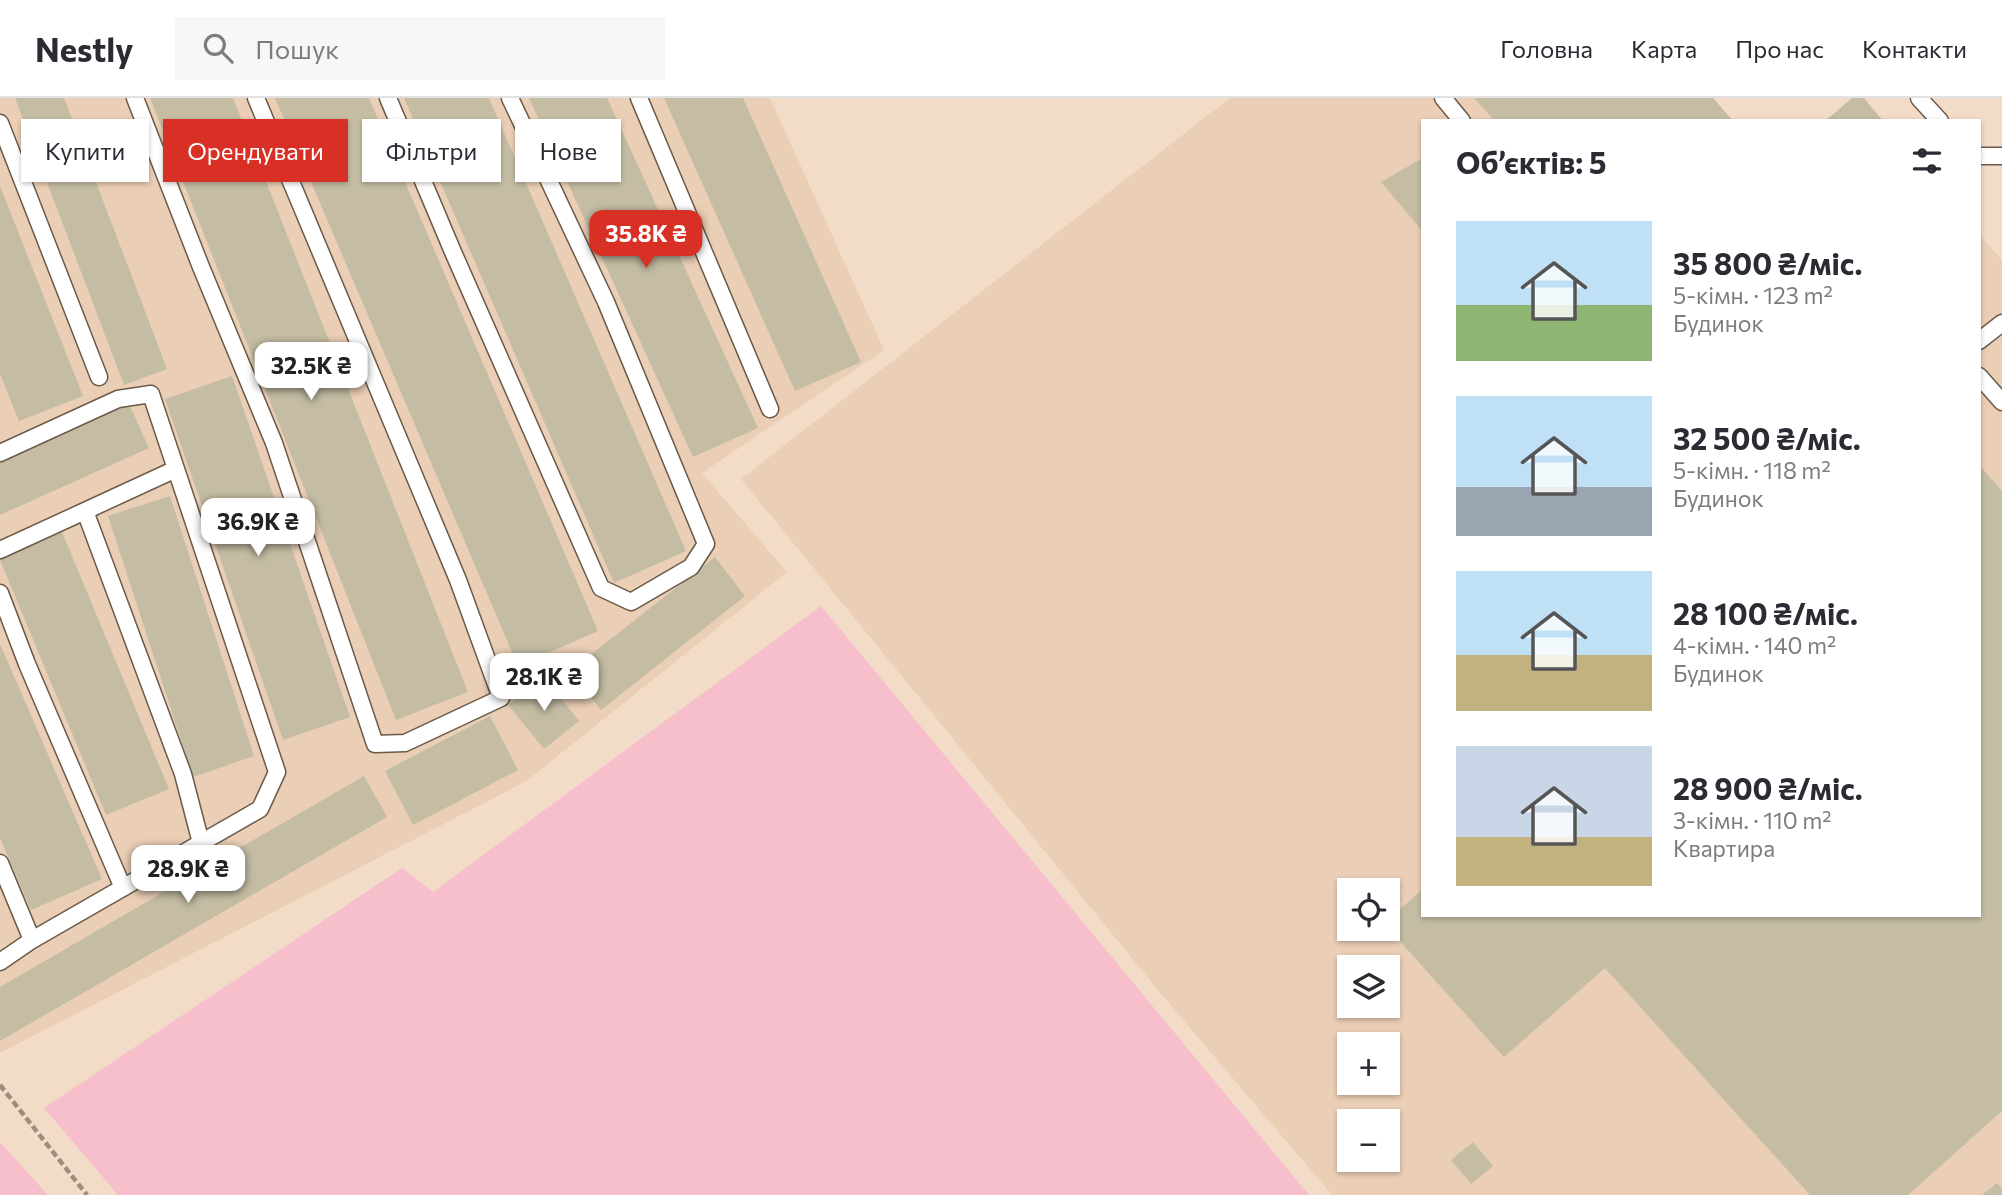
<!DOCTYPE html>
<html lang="uk">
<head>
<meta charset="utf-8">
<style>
  :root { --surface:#fff; --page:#f7f7f7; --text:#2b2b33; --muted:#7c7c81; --line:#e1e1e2; --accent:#d93025 }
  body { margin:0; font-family:Commissioner,sans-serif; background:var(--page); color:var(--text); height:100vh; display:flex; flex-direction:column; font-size:26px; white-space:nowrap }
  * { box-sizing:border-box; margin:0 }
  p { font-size:23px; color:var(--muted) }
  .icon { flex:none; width:38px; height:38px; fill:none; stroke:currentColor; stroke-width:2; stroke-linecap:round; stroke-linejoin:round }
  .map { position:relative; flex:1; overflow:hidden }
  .details { position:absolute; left:1421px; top:21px; width:560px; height:798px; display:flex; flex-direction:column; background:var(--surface); border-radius:0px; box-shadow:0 2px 5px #0004 }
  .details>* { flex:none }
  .top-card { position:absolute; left:21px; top:21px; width:665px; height:63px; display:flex; gap:14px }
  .fabs { position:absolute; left:1337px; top:780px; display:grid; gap:14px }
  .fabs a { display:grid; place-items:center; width:63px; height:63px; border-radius:0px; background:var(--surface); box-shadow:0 2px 5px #0004; font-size:35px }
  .price { position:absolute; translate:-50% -60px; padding:0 16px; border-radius:14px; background:#fff; color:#222; font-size:23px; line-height:46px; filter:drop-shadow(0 2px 4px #0008) }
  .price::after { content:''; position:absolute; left:50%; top:42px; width:21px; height:16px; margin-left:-10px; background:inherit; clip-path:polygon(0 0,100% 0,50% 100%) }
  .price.current { background:var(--accent); color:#fff }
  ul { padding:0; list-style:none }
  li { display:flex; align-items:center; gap:21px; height:175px; padding:0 35px }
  li span { display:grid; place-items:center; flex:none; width:196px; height:140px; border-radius:0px; color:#555 }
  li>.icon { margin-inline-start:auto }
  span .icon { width:84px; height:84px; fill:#fffc; stroke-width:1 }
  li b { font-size:30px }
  h2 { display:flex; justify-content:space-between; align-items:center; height:84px; padding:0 35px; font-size:30px }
  .tag { padding:0 24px; border-radius:0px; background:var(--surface); box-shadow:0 2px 5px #0004; font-size:24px; line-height:63px }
  .tag.current { background:var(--accent); color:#fff }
  header { display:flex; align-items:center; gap:42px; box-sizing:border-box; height:98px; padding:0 35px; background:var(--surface); border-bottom:2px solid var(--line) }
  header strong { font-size:33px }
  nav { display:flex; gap:38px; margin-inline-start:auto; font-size:24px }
  .search { width:490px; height:63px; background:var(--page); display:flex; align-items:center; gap:18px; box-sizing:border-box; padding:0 24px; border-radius:0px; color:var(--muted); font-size:26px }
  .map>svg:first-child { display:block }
  .built { fill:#eaceb5; fill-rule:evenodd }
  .green { fill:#f6bfcb }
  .building { fill:#c4bda4 }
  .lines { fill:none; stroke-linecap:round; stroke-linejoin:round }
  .lane-casing { stroke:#6c5a49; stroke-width:19 }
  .path { stroke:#9d8d7f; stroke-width:4.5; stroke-dasharray:7 3.5; stroke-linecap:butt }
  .lane { stroke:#fff; stroke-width:16 }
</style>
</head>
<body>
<header>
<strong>Nestly</strong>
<div class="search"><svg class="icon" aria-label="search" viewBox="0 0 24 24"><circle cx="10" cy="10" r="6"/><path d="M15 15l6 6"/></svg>Пошук</div>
<nav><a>Головна</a><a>Карта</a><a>Про нас</a><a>Контакти</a></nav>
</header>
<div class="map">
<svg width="2002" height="1097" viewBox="0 0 2002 1097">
  <rect width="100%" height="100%" fill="#f2dcc8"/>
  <path class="built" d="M 0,0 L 770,0 L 884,252 L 702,375 L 787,474 L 525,684 L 0,955 Z
    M 1230,0 L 1713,0 L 1733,23 L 1423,23 L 1423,817 L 1979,817 L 1979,136 L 2002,162 L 2002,1097 L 1332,1097 L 1162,897 L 741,381 ZM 1349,793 L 1388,793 L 1388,831 L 1349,831 ZM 1349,870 L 1388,870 L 1388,908 L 1349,908 ZM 1349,947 L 1388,947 L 1388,985 L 1349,985 ZM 1349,1024 L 1388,1024 L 1388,1062 L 1349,1062 Z"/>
  <path class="green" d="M 821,508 L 1309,1097 L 118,1097 L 44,1010 L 402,770 L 433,794 Z
    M 0,1044 L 48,1097 L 0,1097 Z"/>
  <path class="building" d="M 15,0 L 64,0 L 167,271 L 124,287 Z
    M 150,0 L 233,0 L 468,594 L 396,622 Z
    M 275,0 L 369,0 L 598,533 L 518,568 Z
    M 404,0 L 489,0 L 686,453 L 614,485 Z
    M 529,0 L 607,0 L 758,330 L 693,359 Z
    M 664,0 L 743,0 L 861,264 L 795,293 Z
    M 1474,0 L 1713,0 L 1733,23 L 1495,23 Z
    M 1852,0 L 1864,0 L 1883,23 L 1825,23 Z
    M 1423,60 L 1423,134 L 1381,84 Z
    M 0,88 L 83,298 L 19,323 L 0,276 Z
    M 232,278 L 350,619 L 283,642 L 165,301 Z
    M 129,306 L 149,350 L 0,417 L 0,364 Z
    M 1979,367 L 2002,393 L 2002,1013 L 1908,1097 L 1810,1097 L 1605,870 L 1504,959 L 1388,830 L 1388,822 L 1423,791 L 1423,817 L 1979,817 Z
    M 170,398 L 254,658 L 193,679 L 108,418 Z
    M 62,434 L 169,691 L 106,717 L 0,462 L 0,460 Z
    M 715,459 L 745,498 L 601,612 L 570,573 Z
    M 0,546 L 102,781 L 31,812 L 0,740 Z
    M 544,579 L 579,623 L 544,651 L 508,607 Z
    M 490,618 L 518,672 L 413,727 L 385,673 Z
    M 364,678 L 387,719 L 0,943 L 0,889 Z
    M 1473,1044 L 1493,1068 L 1471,1086 L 1451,1062 Z
    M 1997,1085 L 2002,1091 L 2002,1097 L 1982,1097 Z"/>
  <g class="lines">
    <defs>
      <path id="lane" d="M 135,0 L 201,169 L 274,345 L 375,646 L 405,645 L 501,600 L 458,482 L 256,0
        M 388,0 L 453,154 L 601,490 L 631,504 L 691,469 L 706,446 L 606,204 L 510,0
        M 639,0 L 770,311
        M 1443,0 L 1462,23
        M 1919,0 L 1940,23
        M 0,25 L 99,279
        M 1979,58 L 2002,58
        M 1979,243 L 2002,225
        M 1979,278 L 2002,304
        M 0,355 L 118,301 L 151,296 L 277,674 L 260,711 L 32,842 L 0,765
        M 176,371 L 85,413 L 183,676 L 201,745
        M 0,452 L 85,413
        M 0,495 L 27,566 L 123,790
        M 0,864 L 32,842"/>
    </defs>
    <use href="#lane" class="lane-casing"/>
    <path class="path" d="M 0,987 L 87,1097"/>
    <use href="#lane" class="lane"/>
  </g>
</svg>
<div class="fabs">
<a><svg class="icon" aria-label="locate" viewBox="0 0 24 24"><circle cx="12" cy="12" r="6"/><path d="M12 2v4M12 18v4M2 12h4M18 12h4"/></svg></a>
<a><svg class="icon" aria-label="layers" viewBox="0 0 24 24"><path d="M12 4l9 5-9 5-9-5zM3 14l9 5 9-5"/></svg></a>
<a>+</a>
<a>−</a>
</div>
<b class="price current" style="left:646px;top:172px">35.8K ₴</b>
<b class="price" style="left:311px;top:304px">32.5K ₴</b>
<b class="price" style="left:258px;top:460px">36.9K ₴</b>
<b class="price" style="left:544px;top:615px">28.1K ₴</b>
<b class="price" style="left:188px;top:807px">28.9K ₴</b>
<div class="top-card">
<a class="tag">Купити</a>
<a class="tag current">Орендувати</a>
<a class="tag">Фільтри</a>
<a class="tag">Нове</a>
</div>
<section class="details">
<h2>Об’єктів: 5<svg class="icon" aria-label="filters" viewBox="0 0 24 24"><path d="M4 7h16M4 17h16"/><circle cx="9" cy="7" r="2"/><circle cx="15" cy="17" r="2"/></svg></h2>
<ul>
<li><span style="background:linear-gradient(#bfe0f5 60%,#8fb573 0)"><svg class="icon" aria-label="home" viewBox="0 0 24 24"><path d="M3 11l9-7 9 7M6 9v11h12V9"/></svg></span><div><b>35 800 ₴/міс.</b><p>5-кімн. · 123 m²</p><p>Будинок</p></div></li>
<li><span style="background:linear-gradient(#bfe0f5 65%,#9aa5b1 0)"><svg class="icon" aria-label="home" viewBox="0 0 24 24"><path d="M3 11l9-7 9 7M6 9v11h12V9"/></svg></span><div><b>32 500 ₴/міс.</b><p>5-кімн. · 118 m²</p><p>Будинок</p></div></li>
<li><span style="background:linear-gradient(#bfe0f5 60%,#c2b280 0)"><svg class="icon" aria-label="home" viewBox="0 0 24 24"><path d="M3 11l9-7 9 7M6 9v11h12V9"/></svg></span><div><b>28 100 ₴/міс.</b><p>4-кімн. · 140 m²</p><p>Будинок</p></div></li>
<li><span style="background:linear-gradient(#c9d6e8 65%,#c2b280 0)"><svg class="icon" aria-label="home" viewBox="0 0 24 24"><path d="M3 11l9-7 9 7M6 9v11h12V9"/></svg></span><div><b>28 900 ₴/міс.</b><p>3-кімн. · 110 m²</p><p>Квартира</p></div></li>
</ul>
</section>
</div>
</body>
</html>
